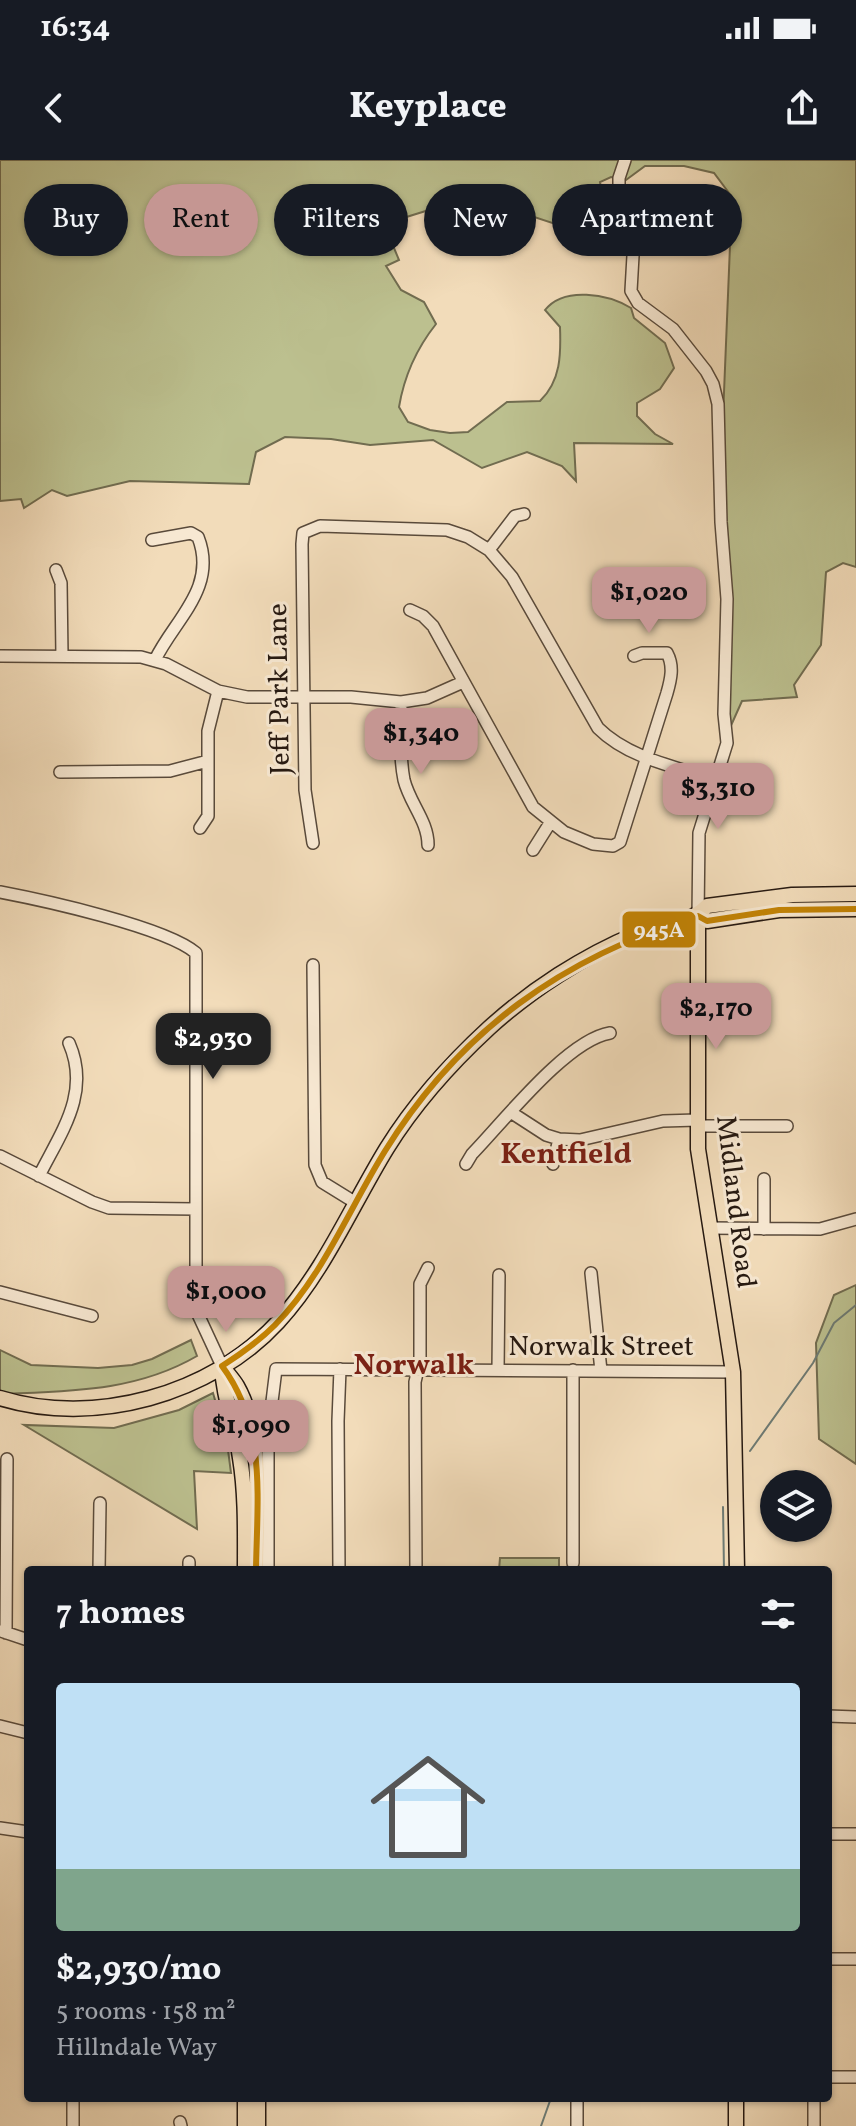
<!DOCTYPE html>
<html lang="en">
<head>
<meta charset="utf-8">
<style>
  :root { --surface:#171b24; --page:#20242c; --text:#f1f3f6; --muted:#9ea1a6; --line:#363941; --accent:#c59692 }
  body { margin:0; font-family:Vollkorn,serif; background:var(--page); color:var(--text); height:100vh; display:flex; flex-direction:column; font-size:30px; white-space:nowrap }
  * { box-sizing:border-box; margin:0 }
  p { font-size:26px; color:var(--muted) }
  .icon { flex:none; width:44px; height:44px; fill:none; stroke:currentColor; stroke-width:2; stroke-linecap:round; stroke-linejoin:round }
  .map { position:relative; flex:1; overflow:hidden }
  .panel { position:absolute; left:24px; top:1406px; width:808px; height:536px; display:flex; flex-direction:column; background:var(--surface); border-radius:8px; box-shadow:0 2px 6px #0004 }
  .panel>* { flex:none }
  .guide { position:absolute; left:24px; top:24px; width:808px; height:72px; display:flex; gap:16px }
  .fabs { position:absolute; left:760px; top:1310px; display:grid; gap:16px }
  .fabs a { display:grid; place-items:center; width:72px; height:72px; border-radius:50%; background:var(--surface); box-shadow:0 2px 6px #0004; font-size:40px }
  .price { position:absolute; translate:-50% -68px; padding:0 18px; border-radius:16px; background:var(--accent); color:#111; font-size:26px; line-height:52px; filter:drop-shadow(0 2px 4px #0008) }
  .price::after { content:''; position:absolute; left:50%; top:48px; width:24px; height:18px; margin-left:-12px; background:inherit; clip-path:polygon(0 0,100% 0,50% 100%) }
  .price.on { background:#222; color:#fff }
  ul { padding:0; list-style:none }
  li { display:grid; align-content:center; gap:16px; height:424px; padding:0 32px }
  li+li { border-top:2px solid var(--line) }
  li span { display:grid; place-items:center; height:248px; border-radius:8px; color:#555 }
  li>.icon { margin-inline-start:auto }
  span .icon { width:144px; height:144px; fill:#fffc; stroke-width:1 }
  li b { font-size:34px }
  h2 { display:flex; justify-content:space-between; align-items:center; height:96px; padding:0 32px; font-size:34px }
  .pill { padding:0 28px; border-radius:36px; background:var(--surface); box-shadow:0 2px 6px #0004; font-size:28px; line-height:72px }
  .pill.on { background:var(--accent); color:#111 }
  .status { display:flex; justify-content:space-between; align-items:center; height:56px; padding:0 40px; background:var(--surface); direction:ltr }
  .status svg { height:22px; fill:currentColor }
  header { display:flex; justify-content:space-between; align-items:center; height:104px; padding:0 32px; background:var(--surface); font-size:36px; font-weight:800 }
  .map>svg:first-child { display:block }
  .green { fill:#bcc08f; stroke:#716c50; stroke-width:2 }
  .lines { fill:none; stroke-linecap:round; stroke-linejoin:round }
  .stream { stroke:#6d7a73; stroke-width:2 }
  .minor-casing { stroke:#594a3b; stroke-width:14 }
  .major-casing { stroke:#261911; stroke-width:17 }
  .minor { stroke:#f7e8d2; stroke-width:11 }
  .major { stroke:#f2dcba; stroke-width:14 }
  .bus-1-casing { stroke:#f7e8d2; stroke-width:12 }
  .bus-1 { stroke:#c38304; stroke-width:6 }
  .labels { text-anchor:middle; dominant-baseline:central; stroke-width:6; stroke-linejoin:round; paint-order:stroke }
  .street-label { font-size:28px; fill:#261911; stroke:#f7e8d2 }
  .neighbourhood-label { font-size:30px; font-weight:bold; fill:#7a1f14; stroke:#f7e8d2 }
  .line-badge { stroke:#f7e8d2; stroke-width:3 }
  .badge-label { font-size:22px; text-anchor:middle; font-weight:bold; fill:#fff }
</style>
</head>
<body>
<div class="status"><b>16:34</b><svg viewBox="0 0 49 12"><path d="M0 12V9h3v3zM5 12V6h3v6zM10 12V3h3v9zM15 12V0h3v12zM26 1h20v11H26zM47 4h2v5h-2z"/></svg></div>
<header><svg class="icon" aria-label="back" viewBox="0 0 24 24"><path d="M15 5l-7 7 7 7"/></svg>Keyplace<svg class="icon" aria-label="share" viewBox="0 0 24 24"><path d="M12 15V3M7 8l5-5 5 5M5 13v7h14v-7"/></svg></header>
<div class="map">
<svg width="856" height="1966" viewBox="0 0 856 1966">
  <rect width="100%" height="100%" fill="#f2dcba"/>
  <filter id="stains"><feTurbulence type="fractalNoise" baseFrequency=".0025" numOctaves="4"/><feColorMatrix values="0 0 0 0 .2 0 0 0 0 .09 0 0 0 0 .02 0 0 0 .5 -.17"/></filter>
  <radialGradient id="worn" r=".72"><stop offset=".6" stop-color="#630" stop-opacity="0"/><stop offset="1" stop-color="#630" stop-opacity=".3"/></radialGradient>
  <path class="green" d="M 0,0 L 856,0 L 856,407 L 843,403 L 826,412 L 821,485 L 794,525 L 797,537 L 742,541 L 729,570 L 723,257 L 732,37 L 714,13 L 684,6 L 645,6 L 626,20 L 611,17 L 600,22 L 602,35 L 614,42 L 623,77 L 597,76 L 582,87 L 571,69 L 531,56 L 525,39 L 461,40 L 384,64 L 399,100 L 386,106 L 401,130 L 424,142 L 436,164 C 417,188 404,217 399,247 L 408,262 L 430,270 L 450,273 L 468,272 L 507,242 L 540,241 C 561,221 561,194 560,167 L 545,150 C 564,126 608,134 631,148 L 634,158 L 665,183 L 674,208 L 660,229 L 637,243 L 637,256 L 655,274 L 673,284 L 574,283 L 576,321 L 562,306 L 527,292 L 482,308 L 433,280 L 370,285 L 331,279 L 285,277 L 256,292 L 249,324 L 130,321 L 67,336 L 52,330 L 24,348 L 21,339 L 0,341 Z
    M 856,1125 L 856,1304 L 819,1279 L 816,1183 L 834,1135 Z
    M 191,1180 L 197,1196 C 135,1232 69,1231 0,1234 L 0,1190 L 31,1205 L 98,1208 L 132,1205 L 152,1199 Z
    M 213,1233 L 227,1282 L 231,1313 L 194,1311 L 197,1369 L 24,1265 L 114,1268 L 179,1250 Z
    M 500,1398 L 559,1398 L 559,1410 L 499,1410 Z"/>
  <g class="lines">
    <path class="stream" d="M 750,1291 L 813,1203 L 834,1163 L 856,1145
      M 723,1347 L 724,1410
      M 541,1966 L 551,1938"/>
    <defs>
      <path id="minor" d="M 625,0 L 619,18 L 619,30 L 634,78 L 631,131 L 638,143 L 673,169 L 706,211 L 713,224 L 718,244 L 721,362 L 727,439 L 724,554 L 727,583 L 699,673 L 698,756
        M 152,380 L 191,373 L 198,377 C 218,428 174,460 155,500
        M 489,390 L 515,356 L 524,354
        M 56,410 L 61,423 L 62,496
        M 410,450 L 423,456 L 433,466 L 533,647 L 564,672 L 593,684 L 613,686 L 620,682 L 667,533 C 671,519 674,506 667,493 L 642,493 L 634,496
        M 0,496 L 141,497 L 166,504 L 218,531 L 247,537 L 351,537 L 401,542 L 427,538 L 463,522
        M 401,542 C 401,568 399,595 404,620 C 410,644 428,661 428,685
        M 60,612 L 170,611 L 208,601
        M 200,668 L 208,656 L 208,571 L 218,531
        M 313,683 L 305,630 L 302,384 L 303,373 L 320,366 L 447,370 L 468,377 L 489,390 L 512,417 L 598,568 C 628,598 676,607 716,620
        M 533,690 L 550,663
        M 0,732 C 42,740 166,767 196,793 L 196,1150 L 222,1206
        M 313,805 L 315,1005 L 322,1022 L 356,1043
        M 512,953 L 546,975 L 559,979 L 580,980 L 663,961 L 697,960
        M 697,966 L 787,966
        M 0,996 L 92,1042 L 109,1048 L 195,1049
        M 466,1004 L 472,994 C 504,961 567,880 610,873
        M 553,1004 L 559,979
        M 39,1016 C 61,972 91,933 69,883
        M 764,1019 L 764,1069
        M 710,1068 L 820,1069 L 856,1059
        M 591,1113 L 601,1211
        M 0,1132 L 92,1156
        M 498,1210 L 499,1115
        M 573,1210 L 573,1403
        M 189,1402 L 189,1410
        M 99,1410 L 100,1343
        M 268,1410 L 268,1274 L 276,1209 L 733,1212
        M 339,1410 L 338,1261 L 340,1209
        M 416,1410 L 415,1222 L 420,1200 L 420,1124 L 428,1108
        M 1,1471 L 28,1480
        M 6,1473 L 7,1299
        M 828,1556 L 856,1557
        M 0,1566 L 28,1573
        M 0,1668 L 28,1672
        M 828,1674 L 856,1674
        M 828,1799 L 856,1799
        M 828,1917 L 856,1917
        M 577,1938 L 577,1966
        M 814,1938 L 814,1966
        M 180,1962 L 181,1966
        M 73,1966 L 73,1938"/>
      <path id="major" d="M 698,756 L 698,989 L 733,1212 L 737,1410
        M 698,756 L 707,761 L 779,750 L 856,749
        M 222,1206 C 226,1212 233,1219 237,1226 C 265,1275 256,1355 256,1410
        M 222,1206 C 223,1238 236,1266 240,1298 C 246,1335 245,1372 245,1410
        M 0,1238 C 94,1267 211,1235 278,1162 C 324,1112 352,1045 387,988 C 415,943 450,904 489,868 C 531,830 583,796 636,774 C 659,765 690,764 707,746 L 792,735 L 856,734
        M 245,1938 L 245,1966
        M 258,1938 L 258,1966
        M 736,1938 L 736,1966"/>
    </defs>
    <use href="#minor" class="minor-casing"/>
    <use href="#major" class="major-casing"/>
    <use href="#minor" class="minor"/>
    <use href="#major" class="major"/>
    <defs>
      <path id="bus-1" d="M 256,1410 C 257,1339 267,1266 222,1206 C 241,1194 259,1181 275,1165 C 323,1116 349,1049 385,991 C 460,870 563,797 698,756 L 707,761 L 779,750 L 856,749"/>
    </defs>
    <use href="#bus-1" class="bus-1-casing"/>
    <use href="#bus-1" class="bus-1"/>
  </g>
  <g class="labels">
    <g class="street-label">
      <text transform="translate(280 529) rotate(-91)">Jeff Park Lane</text>
      <text transform="translate(735 1042) rotate(83)">Midland Road</text>
      <text x="601" y="1187">Norwalk Street</text>
    </g>
    <g class="neighbourhood-label">
      <text x="566" y="995">Kentfield</text>
      <text x="414" y="1206">Norwalk</text>
    </g>
  </g>
  <rect class="line-badge" x="621" y="750" width="76" height="39" rx="8" fill="#c38304"/>
  <g class="badge-label">
    <text x="659" y="777">945A</text>
  </g>
  <rect width="100%" height="100%" filter="url(#stains)"/>
  <rect width="100%" height="100%" fill="url(#worn)"/>
</svg>
<div class="fabs">
<a><svg class="icon" aria-label="layers" viewBox="0 0 24 24"><path d="M12 4l9 5-9 5-9-5zM3 14l9 5 9-5"/></svg></a>
</div>
<b class="price" style="left:649px;top:475px">$1,020</b>
<b class="price" style="left:421px;top:616px">$1,340</b>
<b class="price" style="left:718px;top:671px">$3,310</b>
<b class="price" style="left:716px;top:891px">$2,170</b>
<b class="price on" style="left:213px;top:921px">$2,930</b>
<b class="price" style="left:226px;top:1174px">$1,000</b>
<b class="price" style="left:251px;top:1308px">$1,090</b>
<div class="guide">
<a class="pill">Buy</a>
<a class="pill on">Rent</a>
<a class="pill">Filters</a>
<a class="pill">New</a>
<a class="pill">Apartment</a>
</div>
<section class="panel">
<h2>7 homes<svg class="icon" aria-label="filters" viewBox="0 0 24 24"><path d="M4 7h16M4 17h16"/><circle cx="9" cy="7" r="2"/><circle cx="15" cy="17" r="2"/></svg></h2>
<ul>
<li><span style="background:linear-gradient(#bfe0f5 75%,#7fa58c 0)"><svg class="icon" aria-label="home" viewBox="0 0 24 24"><path d="M3 11l9-7 9 7M6 9v11h12V9"/></svg></span><div><b>$2,930/mo</b><p>5 rooms · 158 m²</p><p>Hillndale Way</p></div></li>
</ul>
</section>
</div>
</body>
</html>
